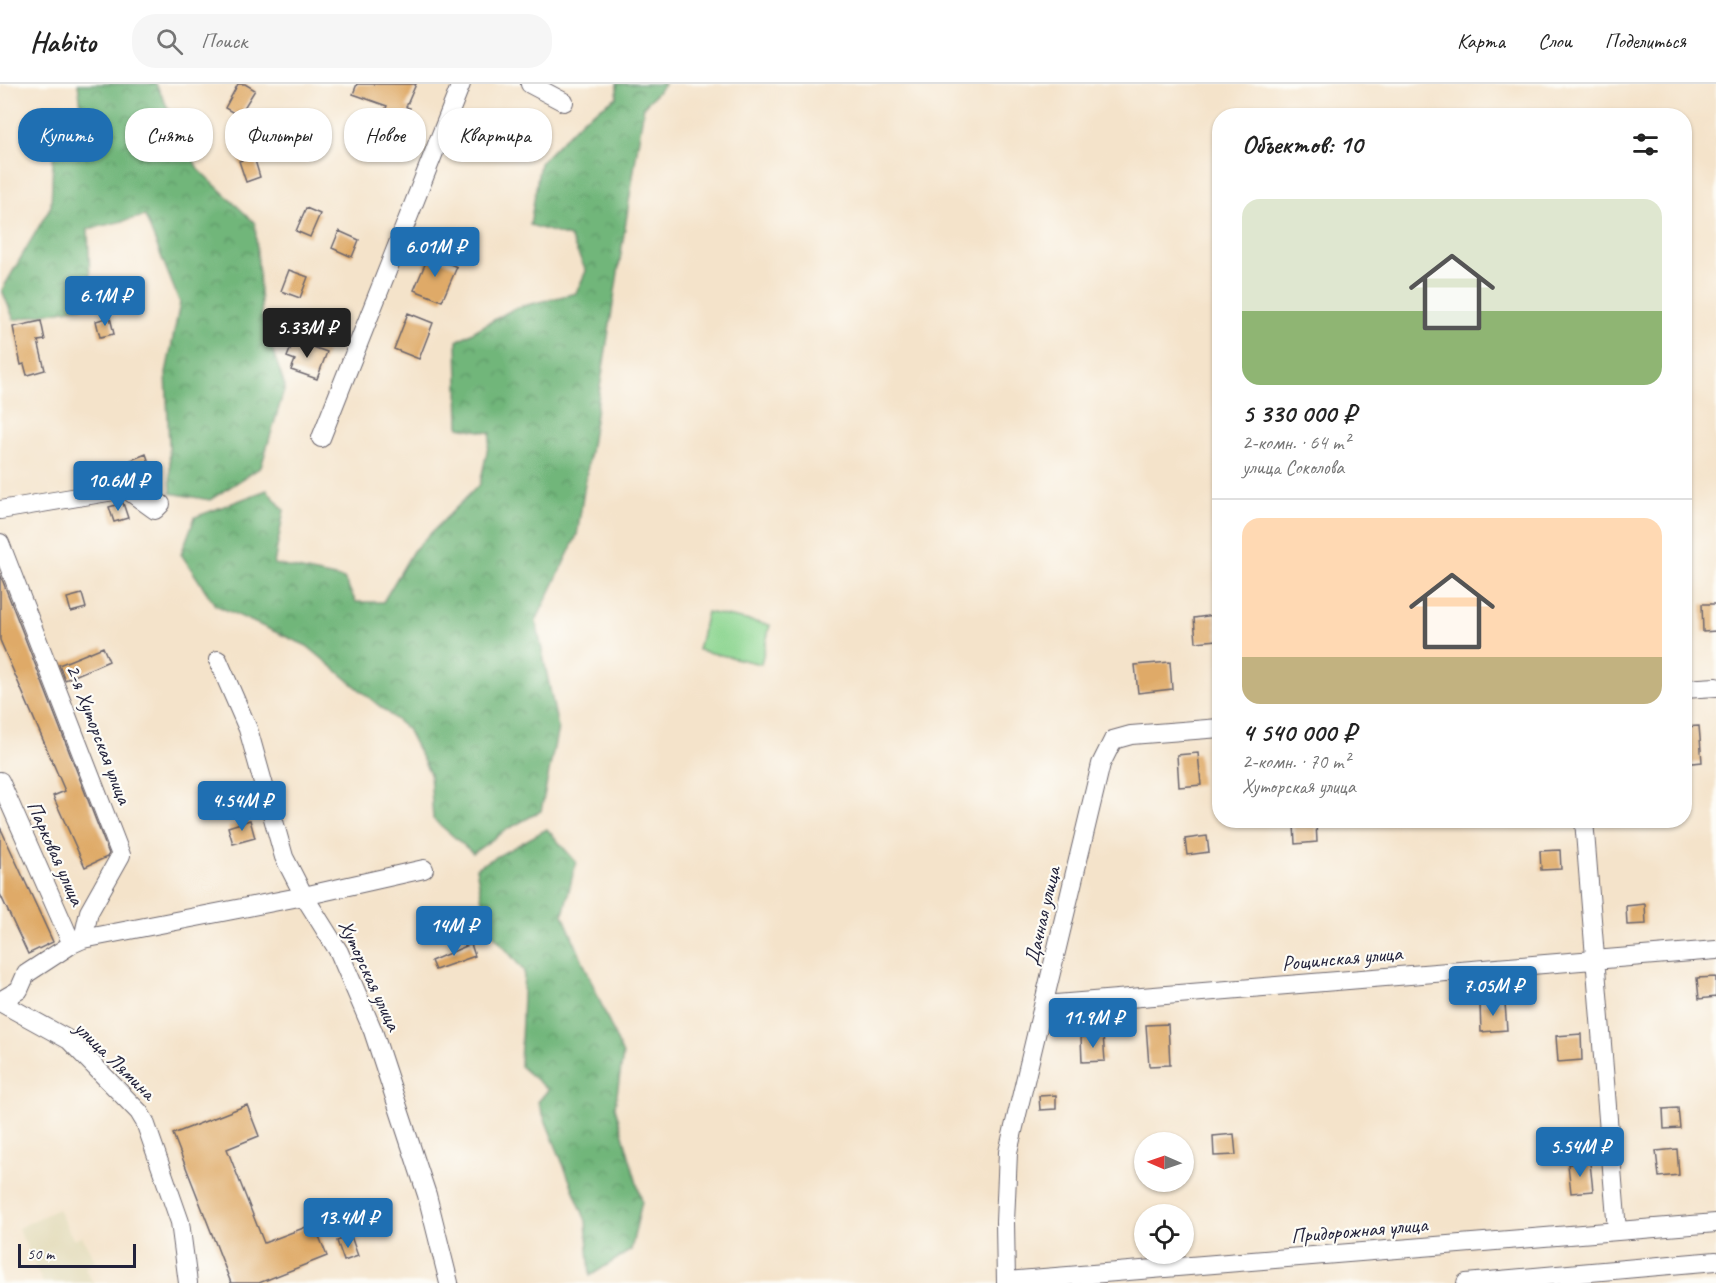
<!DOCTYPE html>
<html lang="ru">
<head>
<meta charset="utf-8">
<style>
  :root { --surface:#fff; --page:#f6f6f6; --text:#222; --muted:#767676; --line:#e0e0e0; --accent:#1f6fb2 }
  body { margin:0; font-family:Caveat,sans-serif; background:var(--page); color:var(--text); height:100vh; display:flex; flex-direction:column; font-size:22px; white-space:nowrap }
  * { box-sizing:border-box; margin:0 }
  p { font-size:20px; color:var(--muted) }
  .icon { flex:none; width:33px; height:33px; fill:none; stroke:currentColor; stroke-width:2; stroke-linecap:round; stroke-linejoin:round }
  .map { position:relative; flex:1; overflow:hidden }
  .sheet { position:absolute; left:1212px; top:24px; width:480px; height:720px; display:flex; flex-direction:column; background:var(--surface); border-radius:24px; box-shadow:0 2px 4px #0004 }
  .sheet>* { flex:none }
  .banner { position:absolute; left:18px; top:24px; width:570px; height:54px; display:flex; gap:12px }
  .needle { width:39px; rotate:272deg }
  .controls { position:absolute; left:1134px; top:1048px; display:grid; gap:12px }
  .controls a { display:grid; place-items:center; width:60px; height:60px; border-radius:50%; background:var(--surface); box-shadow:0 2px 4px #0004; font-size:30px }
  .scale { position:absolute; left:18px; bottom:15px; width:118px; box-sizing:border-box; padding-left:6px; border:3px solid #22223b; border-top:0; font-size:16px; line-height:21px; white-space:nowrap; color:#22223b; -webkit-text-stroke:4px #fdfcf7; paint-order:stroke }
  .price { position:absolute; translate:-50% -51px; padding:0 14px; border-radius:6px; background:var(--accent); color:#fff; font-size:20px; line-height:39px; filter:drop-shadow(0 2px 3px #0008) }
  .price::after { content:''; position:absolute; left:50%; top:36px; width:18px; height:14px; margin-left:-9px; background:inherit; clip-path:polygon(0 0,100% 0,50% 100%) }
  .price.on { background:#222; color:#fff }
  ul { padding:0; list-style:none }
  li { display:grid; align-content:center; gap:12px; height:318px; padding:0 30px }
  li+li { border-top:2px solid var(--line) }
  li span { display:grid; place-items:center; height:186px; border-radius:18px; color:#555 }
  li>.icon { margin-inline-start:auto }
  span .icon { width:108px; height:108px; fill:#fffc; stroke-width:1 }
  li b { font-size:26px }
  h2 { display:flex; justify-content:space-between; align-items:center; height:72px; padding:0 30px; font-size:26px }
  .chip { padding:0 21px; border-radius:24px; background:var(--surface); box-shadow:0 2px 4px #0004; font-size:21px; line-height:54px }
  .chip.on { background:var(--accent); color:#fff }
  header { display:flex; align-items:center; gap:36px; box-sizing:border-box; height:84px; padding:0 30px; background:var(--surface); border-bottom:2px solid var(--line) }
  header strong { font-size:28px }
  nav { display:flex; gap:33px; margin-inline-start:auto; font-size:21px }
  .search { width:420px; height:54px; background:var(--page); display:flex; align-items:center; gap:15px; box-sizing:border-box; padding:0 21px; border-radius:24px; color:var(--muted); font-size:22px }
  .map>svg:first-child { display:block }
  .built { fill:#e3dbba }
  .forest { fill:url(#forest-crowns); stroke:#4a6c5a; stroke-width:1.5 }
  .garden { fill:#8cd590; stroke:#577c66; stroke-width:1.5 }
  .building { fill:#dfaa68 }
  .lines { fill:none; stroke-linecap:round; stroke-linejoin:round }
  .minor-casing { stroke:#6c666d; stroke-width:20 }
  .minor { stroke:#fff; stroke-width:18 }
  .labels { text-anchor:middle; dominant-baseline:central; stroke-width:4.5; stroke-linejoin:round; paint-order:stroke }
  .street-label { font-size:21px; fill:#22223b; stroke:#fdfcf7 }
</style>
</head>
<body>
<header>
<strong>Habito</strong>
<div class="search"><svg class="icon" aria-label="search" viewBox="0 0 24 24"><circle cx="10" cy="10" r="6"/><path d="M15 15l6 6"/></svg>Поиск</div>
<nav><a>Карта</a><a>Слои</a><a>Поделиться</a></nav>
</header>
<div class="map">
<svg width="1716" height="1199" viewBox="0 0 1716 1199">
  <defs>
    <pattern id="forest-crowns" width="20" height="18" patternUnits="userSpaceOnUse" patternTransform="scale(1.5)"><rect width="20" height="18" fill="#71b67a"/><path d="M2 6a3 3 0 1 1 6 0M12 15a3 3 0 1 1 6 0" fill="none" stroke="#5c9465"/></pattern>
  </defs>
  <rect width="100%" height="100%" fill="#fdfcf7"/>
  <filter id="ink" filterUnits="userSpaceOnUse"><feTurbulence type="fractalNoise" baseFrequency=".0167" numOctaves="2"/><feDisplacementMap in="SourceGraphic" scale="12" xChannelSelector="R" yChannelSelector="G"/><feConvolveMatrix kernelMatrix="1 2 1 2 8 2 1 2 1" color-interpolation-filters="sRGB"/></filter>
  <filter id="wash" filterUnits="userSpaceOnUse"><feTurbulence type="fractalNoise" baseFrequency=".008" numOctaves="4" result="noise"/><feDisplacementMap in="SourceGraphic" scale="24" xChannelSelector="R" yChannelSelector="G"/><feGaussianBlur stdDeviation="1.35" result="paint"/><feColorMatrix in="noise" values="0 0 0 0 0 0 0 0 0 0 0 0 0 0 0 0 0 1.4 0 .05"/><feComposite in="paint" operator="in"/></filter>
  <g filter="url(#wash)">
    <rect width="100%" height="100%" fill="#f4e3ca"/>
    <path class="built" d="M 58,1125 L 73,1155 L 82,1152 L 95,1177 L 85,1184 L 93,1199 L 43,1199 L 18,1144 Z"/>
    <path class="forest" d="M 78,0 L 156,0 L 198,85 L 255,139 L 262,234 L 285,303 L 261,383 L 210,416 L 171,409 L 166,289 L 180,219 L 145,132 L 88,145 L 91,221 L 14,236 L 2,206 L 51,122 L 55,30 L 81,22 Z
      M 617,0 L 665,0 L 644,22 L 577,451 L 536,537 L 558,644 L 541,727 L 506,746 L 473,769 L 433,735 L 430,690 L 407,645 L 307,562 L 215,521 L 181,470 L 195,433 L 267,406 L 284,426 L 274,480 L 344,495 L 356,518 L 383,518 L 413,467 L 480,400 L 491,349 L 459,343 L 457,257 L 515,224 L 576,209 L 586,187 L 570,153 L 530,141 L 540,79 L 583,35 L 617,13 Z
      M 547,745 L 576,778 L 563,831 L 623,971 L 615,1023 L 642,1117 L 631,1166 L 590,1192 L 586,1137 L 538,1018 L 548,1006 L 520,982 L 524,887 L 487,843 L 476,784 Z"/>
    <path class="garden" d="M 707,528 L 770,541 L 761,580 L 698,566 Z"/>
    <g id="blocks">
      <path class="building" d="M 238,0 L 245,0 L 255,6 L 239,32 L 225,24 Z
        M 357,0 L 416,0 L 406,23 L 410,24 L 393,65 L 373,56 L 387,22 L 353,10 Z
        M 307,50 L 319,55 L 312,72 L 300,67 Z
        M 254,73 L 260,93 L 246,98 L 239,77 Z
        M 306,124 L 320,130 L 310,153 L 296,147 Z
        M 339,147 L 359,156 L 352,173 L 332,164 Z
        M 429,171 L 457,183 L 442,217 L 414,206 Z
        M 289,186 L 308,193 L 300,214 L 281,207 Z
        M 408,229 L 433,239 L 419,275 L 394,265 Z
        M 110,233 L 114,250 L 100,253 L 96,237 Z
        M 41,237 L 45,256 L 38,257 L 45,286 L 27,291 L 24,280 L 21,281 L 13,243 Z
        M 294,256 L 327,268 L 317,295 L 291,286 L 295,276 L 287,273 Z
        M 146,370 L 153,390 L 138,396 L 131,376 Z
        M 123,419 L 128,434 L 114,438 L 109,423 Z
        M 0,490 L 109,770 L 107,773 L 85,783 L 53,712 L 65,707 L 0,556 Z
        M 82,510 L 86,524 L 71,528 L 67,514 Z
        M 1702,520 L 1716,520 L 1716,547 L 1703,548 Z
        M 1214,531 L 1217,556 L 1196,558 L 1194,534 Z
        M 103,563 L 109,577 L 65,596 L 59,581 Z
        M 1170,578 L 1172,605 L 1138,609 L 1135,581 Z
        M 1699,642 L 1702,678 L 1684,680 L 1684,643 Z
        M 1198,669 L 1201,701 L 1179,703 L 1177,671 Z
        M 250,736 L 255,754 L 233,760 L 228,743 Z
        M 1316,738 L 1317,758 L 1295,760 L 1294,740 Z
        M 0,743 L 53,858 L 28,870 L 0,810 Z
        M 1207,752 L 1209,768 L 1187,771 L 1185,755 Z
        M 1560,766 L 1561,785 L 1541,786 L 1540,767 Z
        M 1645,820 L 1646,840 L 1627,841 L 1626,822 Z
        M 471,860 L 475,872 L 435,886 L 431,877 Z
        M 1716,893 L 1716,913 L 1699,915 L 1697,894 Z
        M 1505,919 L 1507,946 L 1481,948 L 1480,920 Z
        M 1168,940 L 1170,981 L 1149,982 L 1146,941 Z
        M 1581,950 L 1582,976 L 1558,978 L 1556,952 Z
        M 1103,951 L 1105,977 L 1082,978 L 1081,953 Z
        M 1056,1011 L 1056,1025 L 1040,1026 L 1039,1012 Z
        M 247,1021 L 259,1052 L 227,1065 L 264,1159 L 314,1140 L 327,1172 L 259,1199 L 231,1199 L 173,1050 Z
        M 1678,1024 L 1680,1044 L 1664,1045 L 1663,1025 Z
        M 1234,1050 L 1236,1071 L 1214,1072 L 1213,1052 Z
        M 1677,1065 L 1679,1091 L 1659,1093 L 1656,1067 Z
        M 1590,1079 L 1593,1107 L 1571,1109 L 1568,1080 Z
        M 351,1152 L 358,1172 L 344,1177 L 337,1157 Z"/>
    </g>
  </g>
  <g filter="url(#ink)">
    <use href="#blocks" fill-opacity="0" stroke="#6c666d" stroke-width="1.5"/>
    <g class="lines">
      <defs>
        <path id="minor" d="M 530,0 L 564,18
          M 321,354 L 461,0
          M 0,426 L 126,405 L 155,426 L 161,420
          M 0,459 L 121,771 L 89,828 L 83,855
          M 218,576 L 248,645 L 284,773 L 304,812 L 339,868 L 373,947 L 427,1111 L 449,1199
          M 1684,605 L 1716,603
          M 0,697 L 72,860
          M 1584,736 L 1617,1147
          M 0,917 L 19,906 L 26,890 L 72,860 L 83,855 L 304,812 L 424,785
          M 0,918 L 69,956 L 139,1028 L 145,1038 L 180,1138 L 188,1199
          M 1044,921 L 1716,866
          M 1006,1197 L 1716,1139
          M 1006,1199 L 1005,1138 L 1008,1068 L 1101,680 L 1113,656 L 1131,651 L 1220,644
          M 1466,1199 L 1716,1177"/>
      </defs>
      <use href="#minor" class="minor-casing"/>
      <use href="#minor" class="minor"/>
    </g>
  </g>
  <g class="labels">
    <g class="street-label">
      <text transform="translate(99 650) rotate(69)">2-я Хуторская улица</text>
      <text transform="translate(56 769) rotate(66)">Парковая улица</text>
      <text transform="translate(1042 832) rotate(-77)">Дачная улица</text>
      <text transform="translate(1342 874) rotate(-5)">Рощинская улица</text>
      <text transform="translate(370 891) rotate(65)">Хуторская улица</text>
      <text transform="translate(115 976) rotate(44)">улица Лямина</text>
      <text transform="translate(1359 1146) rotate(-5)">Придорожная улица</text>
    </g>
  </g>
</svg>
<div class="controls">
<a><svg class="needle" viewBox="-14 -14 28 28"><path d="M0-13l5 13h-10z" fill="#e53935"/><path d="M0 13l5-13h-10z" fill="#767676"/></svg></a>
<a><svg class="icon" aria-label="locate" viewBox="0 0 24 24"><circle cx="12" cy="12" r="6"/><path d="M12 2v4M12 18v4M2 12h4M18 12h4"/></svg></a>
</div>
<div class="scale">50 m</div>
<b class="price" style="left:435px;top:194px">6.01M ₽</b>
<b class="price" style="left:105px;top:243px">6.1M ₽</b>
<b class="price on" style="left:307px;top:275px">5.33M ₽</b>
<b class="price" style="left:118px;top:428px">10.6M ₽</b>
<b class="price" style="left:242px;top:748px">4.54M ₽</b>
<b class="price" style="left:454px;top:873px">14M ₽</b>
<b class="price" style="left:1493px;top:933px">7.05M ₽</b>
<b class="price" style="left:1093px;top:965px">11.9M ₽</b>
<b class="price" style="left:1580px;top:1094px">5.54M ₽</b>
<b class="price" style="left:348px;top:1165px">13.4M ₽</b>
<div class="banner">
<a class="chip on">Купить</a>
<a class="chip">Снять</a>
<a class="chip">Фильтры</a>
<a class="chip">Новое</a>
<a class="chip">Квартира</a>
</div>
<section class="sheet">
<h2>Объектов: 10<svg class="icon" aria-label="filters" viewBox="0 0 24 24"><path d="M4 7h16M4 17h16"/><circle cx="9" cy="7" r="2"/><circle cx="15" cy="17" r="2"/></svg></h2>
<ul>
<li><span style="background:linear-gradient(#dfe7d0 60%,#8fb573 0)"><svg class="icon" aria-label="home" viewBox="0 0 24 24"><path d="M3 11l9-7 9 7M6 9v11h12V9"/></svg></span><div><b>5 330 000 ₽</b><p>2-комн. · 64 m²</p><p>улица Соколова</p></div></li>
<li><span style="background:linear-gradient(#ffd9b3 75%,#c2b280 0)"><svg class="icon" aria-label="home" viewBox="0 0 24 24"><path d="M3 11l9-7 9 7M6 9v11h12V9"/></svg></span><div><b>4 540 000 ₽</b><p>2-комн. · 70 m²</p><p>Хуторская улица</p></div></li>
</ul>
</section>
</div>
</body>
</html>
